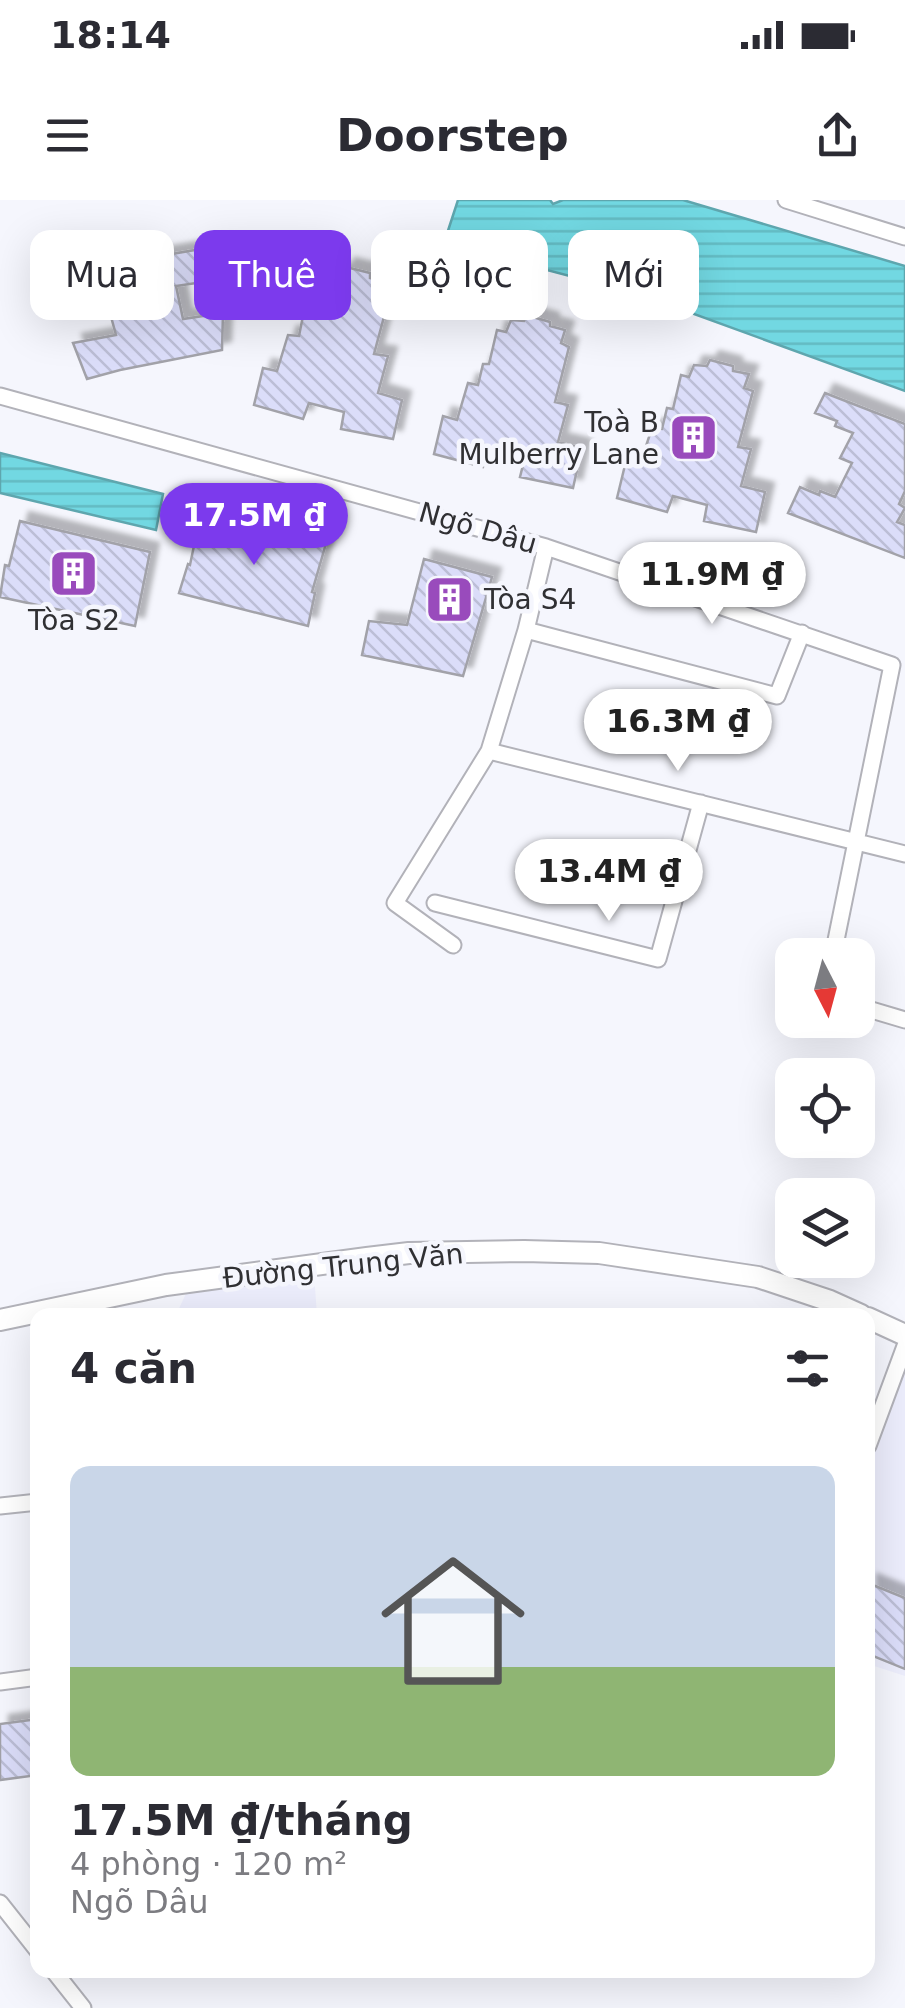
<!DOCTYPE html>
<html lang="vi">
<head>
<meta charset="utf-8">
<style>
  :root { --surface:#fff; --page:#f2f2f3; --text:#2b2b33; --muted:#7c7c81; --line:#e1e1e2; --accent:#7c3aed }
  body { margin:0; font-family:"DejaVu Sans",sans-serif; background:var(--page); color:var(--text); height:100vh; display:flex; flex-direction:column; font-size:38px; white-space:nowrap }
  * { box-sizing:border-box; margin:0 }
  p { font-size:32px; color:var(--muted) }
  .icon { flex:none; width:55px; height:55px; fill:none; stroke:currentColor; stroke-width:2; stroke-linecap:round; stroke-linejoin:round }
  .map { position:relative; flex:1; overflow:hidden }
  .drawer { position:absolute; left:30px; top:1108px; width:845px; height:670px; display:flex; flex-direction:column; background:var(--surface); border-radius:20px; box-shadow:0 10px 40px #0002 }
  .drawer>* { flex:none }
  .hud { position:absolute; left:30px; top:30px; width:845px; height:90px; display:flex; gap:20px }
  .needle { width:65px; rotate:174deg }
  .tools { position:absolute; left:775px; top:738px; display:grid; gap:20px }
  .tools a { display:grid; place-items:center; width:100px; height:100px; border-radius:20px; background:var(--surface); box-shadow:0 10px 40px #0002; font-size:50px }
  .price { position:absolute; translate:-50% -85px; padding:0 22px; border-radius:35px; background:#fff; color:#222; font-size:32px; line-height:65px; filter:drop-shadow(0 2px 5px #0008) }
  .price::after { content:''; position:absolute; left:50%; top:60px; width:30px; height:22px; margin-left:-15px; background:inherit; clip-path:polygon(0 0,100% 0,50% 100%) }
  .price.active { background:var(--accent); color:#fff }
  ul { padding:0; list-style:none }
  li { display:grid; align-content:center; gap:20px; height:530px; padding:0 40px }
  li+li { border-top:2px solid var(--line) }
  li span { display:grid; place-items:center; height:310px; border-radius:20px; color:#555 }
  li>.icon { margin-inline-start:auto }
  span .icon { width:180px; height:180px; fill:#fffc; stroke-width:1 }
  li b { font-size:42px }
  h2 { display:flex; justify-content:space-between; align-items:center; height:120px; padding:0 40px; font-size:42px }
  .tag { padding:0 35px; border-radius:20px; background:var(--surface); box-shadow:0 10px 40px #0002; font-size:35px; line-height:90px }
  .tag.active { background:var(--accent); color:#fff }
  .status { display:flex; justify-content:space-between; align-items:center; height:70px; padding:0 50px; background:var(--surface); direction:ltr }
  .status svg { height:28px; fill:currentColor }
  header { display:flex; justify-content:space-between; align-items:center; height:130px; padding:0 40px; background:var(--surface); font-size:45px; font-weight:700 }
  .map>svg:first-child { display:block }
  .built { fill:#ecedfc }
  .water { fill:url(#water-rules); stroke:#5ea6ae; stroke-width:2.5 }
  .building { fill:url(#building-back-hatch); stroke:#a2a2a9; stroke-width:2.5; filter:url(#shadow) }
  .lines { fill:none; stroke-linecap:round; stroke-linejoin:round }
  .minor-casing { stroke:#b2b2b9; stroke-width:19 }
  .tertiary-casing { stroke:#b2b2b9; stroke-width:24 }
  .minor { stroke:#fff; stroke-width:15 }
  .tertiary { stroke:#fff; stroke-width:20 }
  .labels { text-anchor:middle; dominant-baseline:central; stroke-width:9; stroke-linejoin:round; paint-order:stroke }
  .poi-label { font-size:28px; fill:#303033; stroke:#f5f6fd; text-anchor:end }
  .street-label { font-size:28px; fill:#303033; stroke:#f5f6fd }
</style>
</head>
<body>
<div class="status"><b>18:14</b><svg viewBox="0 0 49 12"><path d="M0 12V9h3v3zM5 12V6h3v6zM10 12V3h3v9zM15 12V0h3v12zM26 1h20v11H26zM47 4h2v5h-2z"/></svg></div>
<header><svg class="icon" aria-label="menu" viewBox="0 0 24 24"><path d="M4 6h16M4 12h16M4 18h16"/></svg>Doorstep<svg class="icon" aria-label="share" viewBox="0 0 24 24"><path d="M12 15V3M7 8l5-5 5 5M5 13v7h14v-7"/></svg></header>
<div class="map">
<svg width="905" height="1808" viewBox="0 0 905 1808">
  <defs>
    <pattern id="water-rules" width="6" height="5" patternUnits="userSpaceOnUse" patternTransform="scale(2.5)"><rect width="6" height="5" fill="#72d8e2"/><path d="M0 2.5h6" fill="none" stroke="#63bac2"/></pattern>
    <pattern id="building-back-hatch" width="6" height="6" patternUnits="userSpaceOnUse" patternTransform="scale(2.5)"><rect width="6" height="6" fill="#dbddf9"/><path d="M-1 5l2 2M0 0l6 6M5-1l2 2" fill="none" stroke="#bcbed6"/></pattern>
    <filter id="shadow"><feDropShadow dx="9" dy="-9" stdDeviation="2.5" flood-color="#0004"/></filter>
  </defs>
  <rect width="100%" height="100%" fill="#f5f6fd"/>
  <path class="built" d="M 314,1073 L 317,1115 L 176,1115 L 189,1087 Z
    M 905,1158 L 905,1476 L 868,1464 L 868,1258 Z"/>
  <path class="water" d="M 458,0 L 550,0 L 553,4 L 563,0 L 683,0 L 905,66 L 905,191 L 642,95 L 444,43 Z
    M 0,253 L 163,294 L 156,330 L 0,293 Z"/>
  <path class="building" d="M 224,45 L 230,78 L 176,86 L 183,119 L 223,113 L 222,150 L 120,170 L 87,179 L 73,143 L 116,135 L 107,102 L 60,109 L 50,80 L 119,65 L 116,54 L 151,47 L 154,57 Z
    M 346,67 L 370,73 L 370,78 L 385,82 L 381,95 L 389,98 L 374,154 L 388,156 L 378,193 L 402,200 L 393,239 L 341,229 L 344,212 L 309,203 L 303,219 L 254,205 L 263,168 L 277,171 L 288,135 L 299,136 L 303,116 L 309,116 L 317,82 L 326,84 L 330,72 L 344,73 Z
    M 526,115 L 550,122 L 550,126 L 565,130 L 561,143 L 569,147 L 555,202 L 568,205 L 558,242 L 582,248 L 573,288 L 520,277 L 524,261 L 489,252 L 483,267 L 434,254 L 443,216 L 457,220 L 468,183 L 478,185 L 483,164 L 489,164 L 497,130 L 506,132 L 511,120 L 524,121 Z
    M 710,160 L 733,166 L 733,171 L 749,174 L 744,188 L 753,191 L 738,247 L 751,249 L 741,286 L 765,292 L 756,332 L 704,321 L 707,305 L 673,296 L 667,312 L 617,298 L 626,261 L 640,264 L 652,228 L 662,229 L 667,208 L 673,209 L 681,175 L 689,177 L 694,165 L 707,166 Z
    M 825,193 L 905,224 L 905,291 L 899,304 L 905,308 L 897,322 L 905,325 L 905,358 L 788,313 L 800,287 L 819,295 L 820,291 L 835,297 L 852,263 L 840,258 L 853,233 L 835,226 L 837,221 L 815,213 Z
    M 201,312 L 327,340 L 312,392 L 315,393 L 308,426 L 179,393 L 188,364 L 190,365 Z
    M 20,321 L 150,352 L 135,426 L 0,397 L 5,365 L 9,366 Z
    M 424,359 L 492,377 L 463,476 L 362,455 L 369,421 L 407,425 Z
    M 868,1383 L 905,1398 L 905,1469 L 868,1454 Z
    M 38,1519 L 38,1575 L 0,1580 L 0,1524 Z"/>
  <g class="lines">
    <defs>
      <path id="minor" d="M 786,0 L 905,37
        M 0,196 L 546,347 L 892,465
        M 526,430 L 777,496 L 802,433
        M 489,551 L 905,654
        M 435,703 L 658,759 L 701,603
        M 453,745 L 395,703 L 489,551 L 526,430 L 546,347
        M 833,755 L 892,465
        M 858,806 L 905,820
        M 868,1246 L 905,1146
        M 0,1306 L 38,1302
        M 0,1482 L 38,1477
        M 0,1703 L 38,1751
        M 53,1770 L 83,1808"/>
      <path id="tertiary" d="M 868,1118 L 905,1135
        M 0,1120 L 166,1085 L 367,1058 L 409,1053 L 524,1051 L 599,1053 L 758,1077 L 830,1101 L 861,1115"/>
    </defs>
    <use href="#minor" class="minor-casing"/>
    <use href="#tertiary" class="tertiary-casing"/>
    <use href="#minor" class="minor"/>
    <use href="#tertiary" class="tertiary"/>
  </g>
  <defs>
    <symbol id="building-square" viewBox="-11 -11 22 22"><rect x="-9" y="-9" width="18" height="18" rx="4" fill="#994bbc" stroke="#f5f6fd"/><path d="M-4-6H4V6H1V3H-1V6H-4ZM-2.5-4.3h1.7v1.8h-1.7ZM.8-4.3h1.7v1.8H.8ZM-2.5-1h1.7V.8h-1.7ZM.8-1h1.7V.8H.8Z" fill="#fff"/></symbol>
  </defs>
  <g fill-rule="evenodd">
    <use href="#building-square" x="666" y="210" width="55" height="55"/>
    <use href="#building-square" x="46" y="346" width="55" height="55"/>
    <use href="#building-square" x="422" y="372" width="55" height="55"/>
  </g>
  <g class="labels">
    <g class="poi-label">
      <text x="659" y="222">Toà B<tspan x="659" dy="32">Mulberry Lane</tspan></text>
      <text x="484" y="399" text-anchor="start">Tòa S4</text>
      <text x="74" y="420" text-anchor="middle">Tòa S2</text>
    </g>
    <g class="street-label">
      <text transform="translate(478 328) rotate(16)">Ngõ Dâu</text>
      <text transform="translate(343 1066) rotate(-6)">Đường Trung Văn</text>
    </g>
  </g>
</svg>
<div class="tools">
<a><svg class="needle" viewBox="-14 -14 28 28"><path d="M0-13l5 13h-10z" fill="#e53935"/><path d="M0 13l5-13h-10z" fill="#7c7c81"/></svg></a>
<a><svg class="icon" aria-label="locate" viewBox="0 0 24 24"><circle cx="12" cy="12" r="6"/><path d="M12 2v4M12 18v4M2 12h4M18 12h4"/></svg></a>
<a><svg class="icon" aria-label="layers" viewBox="0 0 24 24"><path d="M12 4l9 5-9 5-9-5zM3 14l9 5 9-5"/></svg></a>
</div>
<b class="price active" style="left:254px;top:368px">17.5M ₫</b>
<b class="price" style="left:712px;top:427px">11.9M ₫</b>
<b class="price" style="left:678px;top:574px">16.3M ₫</b>
<b class="price" style="left:609px;top:724px">13.4M ₫</b>
<div class="hud">
<a class="tag">Mua</a>
<a class="tag active">Thuê</a>
<a class="tag">Bộ lọc</a>
<a class="tag">Mới</a>
</div>
<section class="drawer">
<h2>4 căn<svg class="icon" aria-label="filters" viewBox="0 0 24 24"><path d="M4 7h16M4 17h16"/><circle cx="9" cy="7" r="2"/><circle cx="15" cy="17" r="2"/></svg></h2>
<ul>
<li><span style="background:linear-gradient(#c9d6e8 65%,#8fb573 0)"><svg class="icon" aria-label="home" viewBox="0 0 24 24"><path d="M3 11l9-7 9 7M6 9v11h12V9"/></svg></span><div><b>17.5M ₫/tháng</b><p>4 phòng · 120 m²</p><p>Ngõ Dâu</p></div></li>
</ul>
</section>
</div>
</body>
</html>
